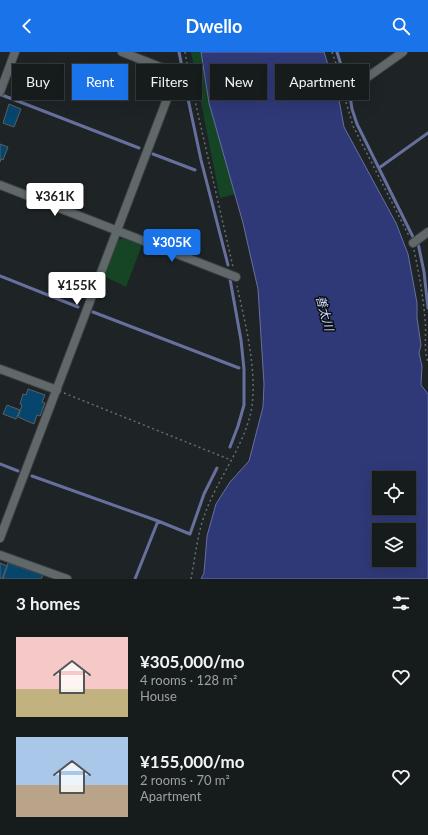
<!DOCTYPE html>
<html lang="en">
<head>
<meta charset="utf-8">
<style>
  :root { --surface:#161b1c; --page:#1f2425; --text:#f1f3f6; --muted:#9ea1a3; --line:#35393b; --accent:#1a73e8 }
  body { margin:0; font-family:Lato,"Noto Sans JP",sans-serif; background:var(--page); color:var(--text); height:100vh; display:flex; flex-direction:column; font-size:15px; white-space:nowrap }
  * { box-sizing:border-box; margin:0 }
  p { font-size:13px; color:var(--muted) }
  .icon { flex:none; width:22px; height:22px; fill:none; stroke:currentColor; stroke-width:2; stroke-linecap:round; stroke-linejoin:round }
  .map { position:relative; height:527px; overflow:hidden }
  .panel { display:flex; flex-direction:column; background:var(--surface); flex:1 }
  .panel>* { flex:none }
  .top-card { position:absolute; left:12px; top:12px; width:404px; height:36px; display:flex; gap:8px }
  .fabs { position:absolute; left:372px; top:419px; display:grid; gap:8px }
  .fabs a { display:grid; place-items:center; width:44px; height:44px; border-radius:0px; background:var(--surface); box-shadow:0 4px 16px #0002,0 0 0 1px var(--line); font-size:20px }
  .price { position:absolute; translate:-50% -34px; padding:0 9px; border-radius:4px; background:#fff; color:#222; font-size:13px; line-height:26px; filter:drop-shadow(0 1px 2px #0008) }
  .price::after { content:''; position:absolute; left:50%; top:24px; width:12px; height:9px; margin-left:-6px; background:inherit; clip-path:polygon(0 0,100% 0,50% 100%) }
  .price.selected { background:var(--accent); color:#fff }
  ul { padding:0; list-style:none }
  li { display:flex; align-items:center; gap:12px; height:100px; padding:0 16px }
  li span { display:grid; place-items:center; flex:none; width:112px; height:80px; border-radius:0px; color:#555 }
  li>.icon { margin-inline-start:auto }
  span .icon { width:48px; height:48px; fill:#fffc; stroke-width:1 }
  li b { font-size:17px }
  h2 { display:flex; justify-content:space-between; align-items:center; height:48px; padding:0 16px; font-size:17px }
  .pill { padding:0 14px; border-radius:0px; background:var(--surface); box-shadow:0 4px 16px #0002,0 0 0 1px var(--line); font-size:14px; line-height:36px }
  .pill.selected { background:var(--accent); color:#fff }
  header { display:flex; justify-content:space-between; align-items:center; height:52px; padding:0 16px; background:var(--accent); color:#fff; font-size:18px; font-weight:700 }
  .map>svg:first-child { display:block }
  .green { fill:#154524 }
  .water { fill:#2f3978; stroke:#67709c; fill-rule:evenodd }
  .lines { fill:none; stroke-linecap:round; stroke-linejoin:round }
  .stream { stroke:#67709c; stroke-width:3 }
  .building { fill:#07466c; stroke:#5a5f63 }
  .street-casing { stroke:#3a3f40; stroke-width:10 }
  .path { stroke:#696e70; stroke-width:1.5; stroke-dasharray:2 3; stroke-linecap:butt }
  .street { stroke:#606869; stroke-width:8 }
  .labels { text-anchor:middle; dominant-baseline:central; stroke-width:3; stroke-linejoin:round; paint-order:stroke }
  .water-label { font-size:12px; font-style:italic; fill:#ccd7fe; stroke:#0a0d0d }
</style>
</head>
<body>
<header><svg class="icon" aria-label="back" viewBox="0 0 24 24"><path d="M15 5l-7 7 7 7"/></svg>Dwello<svg class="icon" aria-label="search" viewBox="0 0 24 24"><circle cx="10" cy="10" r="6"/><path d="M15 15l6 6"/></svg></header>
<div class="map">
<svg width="428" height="527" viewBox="0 0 428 527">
  <rect width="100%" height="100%" fill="#1e2426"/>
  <path class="green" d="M 191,0 L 201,0 L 209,51 L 236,142 L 220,146 Z
    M 125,186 L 142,193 L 126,235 L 104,224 L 118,188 Z"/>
  <path class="water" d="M 201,0 L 324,0 L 339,48 L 344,75 L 396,171 L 408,202 L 417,251 L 417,266 L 421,293 L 419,301 L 422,314 L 421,333 L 428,342 L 428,527 L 201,527 L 204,521 L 207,484 L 216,452 L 230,430 L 249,409 L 263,355 L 264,332 L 258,237 L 243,171 L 209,51 ZM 379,426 L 409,426 L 409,456 L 379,456 ZM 379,478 L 409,478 L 409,508 L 379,508 Z"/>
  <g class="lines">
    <path class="stream" d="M 179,0 L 182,15
      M 337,0 L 348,36
      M 184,28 L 201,108 L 228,213
      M 2,43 L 139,96
      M 350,44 L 352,57 L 357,72 L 414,187
      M 153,102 L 195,118
      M 379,116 L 428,81
      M 418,191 L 424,220 L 428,256
      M 0,224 L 78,255
      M 230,227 L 241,288 L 244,317 L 244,353 L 238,374 L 230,395
      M 93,260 L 239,316
      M 0,412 L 18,419
      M 32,424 L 158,469
      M 135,527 L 158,469 L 190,482 L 204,442 L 217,416"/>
  </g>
  <path class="building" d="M 9,52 L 21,57 L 14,75 L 3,71 Z
    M 0,92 L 8,95 L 3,108 L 1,107 L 0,110 Z
    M 28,337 L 45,343 L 42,350 L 45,351 L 40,364 L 37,363 L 34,372 L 18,365 L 22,353 L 20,352 L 23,342 L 26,343 Z
    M 7,353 L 20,358 L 16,367 L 3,362 Z
    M 0,511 L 7,514 L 2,527 L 0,526 Z
    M 8,511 L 43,523 L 41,527 L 3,527 Z"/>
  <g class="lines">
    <defs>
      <path id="street" d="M 174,23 L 188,20
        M 0,40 L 15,0
        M 345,41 L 403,0
        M 0,133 L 236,225
        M 413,191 L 428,180
        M 0,317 L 57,338
        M 0,486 L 175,26 L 173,20 L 122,0
        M 0,503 L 67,527"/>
    </defs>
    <use href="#street" class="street-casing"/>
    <path class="path" d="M 185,0 L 187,12
      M 332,0 L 343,32
      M 190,27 L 233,215
      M 346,50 L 353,74 L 409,184
      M 414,198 C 419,221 423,244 425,267 C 427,281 423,296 428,310
      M 64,341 L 231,408
      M 191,527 C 195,506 198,478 206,459 C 219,424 246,392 252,354 C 257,317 245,270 237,234"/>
    <use href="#street" class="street"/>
  </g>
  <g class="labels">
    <g class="water-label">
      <text transform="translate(325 261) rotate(75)">善太川</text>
    </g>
  </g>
</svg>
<div class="fabs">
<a><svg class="icon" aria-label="locate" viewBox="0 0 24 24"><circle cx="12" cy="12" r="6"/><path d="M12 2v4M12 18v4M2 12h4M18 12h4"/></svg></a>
<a><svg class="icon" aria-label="layers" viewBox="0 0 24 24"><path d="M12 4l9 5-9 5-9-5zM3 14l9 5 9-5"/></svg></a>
</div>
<b class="price" style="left:55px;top:165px">¥361K</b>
<b class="price selected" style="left:172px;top:211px">¥305K</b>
<b class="price" style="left:77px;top:254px">¥155K</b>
<div class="top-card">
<a class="pill">Buy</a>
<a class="pill selected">Rent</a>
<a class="pill">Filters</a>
<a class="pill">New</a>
<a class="pill">Apartment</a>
</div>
</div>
<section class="panel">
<h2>3 homes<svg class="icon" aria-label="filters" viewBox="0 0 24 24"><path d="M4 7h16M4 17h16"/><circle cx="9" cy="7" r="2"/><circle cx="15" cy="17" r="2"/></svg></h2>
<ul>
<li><span style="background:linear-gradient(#f6c9c9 65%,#c2b280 0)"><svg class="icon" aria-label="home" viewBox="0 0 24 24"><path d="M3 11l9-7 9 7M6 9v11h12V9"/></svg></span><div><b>¥305,000/mo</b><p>4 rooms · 128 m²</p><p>House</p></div><svg class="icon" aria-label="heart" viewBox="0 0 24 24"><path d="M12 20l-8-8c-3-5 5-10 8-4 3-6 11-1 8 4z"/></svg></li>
<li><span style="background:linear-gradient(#a9c7e8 60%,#b9a48a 0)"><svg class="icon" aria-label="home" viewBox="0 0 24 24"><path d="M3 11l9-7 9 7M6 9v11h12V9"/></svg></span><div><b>¥155,000/mo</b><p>2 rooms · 70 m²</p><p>Apartment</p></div><svg class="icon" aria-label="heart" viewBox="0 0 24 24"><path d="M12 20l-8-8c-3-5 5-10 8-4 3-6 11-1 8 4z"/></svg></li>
</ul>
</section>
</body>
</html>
